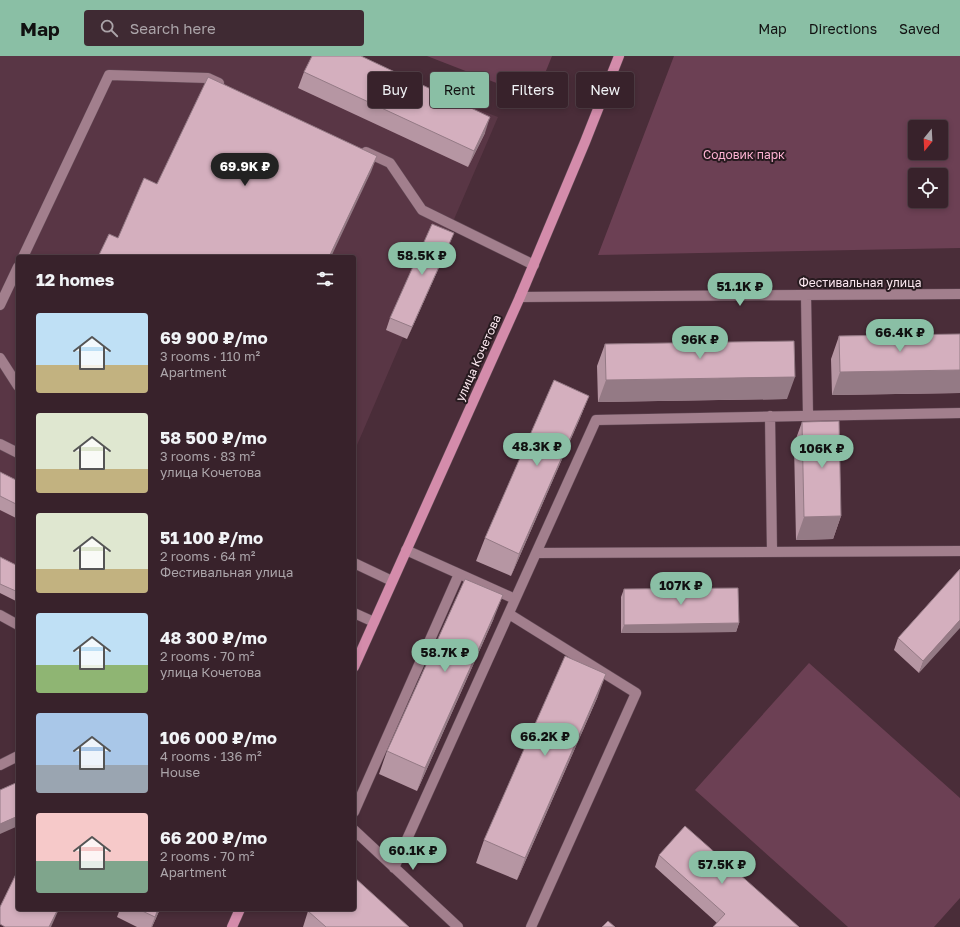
<!DOCTYPE html>
<html lang="en">
<head>
<meta charset="utf-8">
<style>
  :root { --surface:#38222b; --page:#3f2a33; --text:#f1f3f6; --muted:#aba4a9; --line:#523f47; --accent:#8abfa5 }
  body { margin:0; font-family:"Golos Text",sans-serif; background:var(--page); color:var(--text); height:100vh; display:flex; flex-direction:column; font-size:15px; white-space:nowrap }
  * { box-sizing:border-box; margin:0 }
  p { font-size:13px; color:var(--muted) }
  .icon { flex:none; width:22px; height:22px; fill:none; stroke:currentColor; stroke-width:2; stroke-linecap:round; stroke-linejoin:round }
  .map { position:relative; flex:1; overflow:hidden }
  .details { position:absolute; left:16px; top:199px; width:340px; height:656px; display:flex; flex-direction:column; background:var(--surface); border-radius:4px; box-shadow:0 2px 6px #0003,0 0 0 1px var(--line) }
  .details>* { flex:none }
  .banner { position:absolute; left:368px; top:16px; width:380px; height:36px; display:flex; gap:8px }
  .needle { width:26px; rotate:198deg }
  .controls { position:absolute; left:908px; top:64px; display:grid; gap:8px }
  .controls a { display:grid; place-items:center; width:40px; height:40px; border-radius:4px; background:var(--surface); box-shadow:0 2px 6px #0003,0 0 0 1px var(--line); font-size:20px }
  .price { position:absolute; translate:-50% -34px; padding:0 9px; border-radius:14px; background:var(--accent); color:#111; font-size:13px; line-height:26px; filter:drop-shadow(0 1px 2px #0008) }
  .price::after { content:''; position:absolute; left:50%; top:24px; width:12px; height:9px; margin-left:-6px; background:inherit; clip-path:polygon(0 0,100% 0,50% 100%) }
  .price.active { background:#222; color:#fff }
  ul { padding:0; list-style:none }
  li { display:flex; align-items:center; gap:12px; height:100px; padding:0 20px }
  li span { display:grid; place-items:center; flex:none; width:112px; height:80px; border-radius:4px; color:#555 }
  li>.icon { margin-inline-start:auto }
  span .icon { width:48px; height:48px; fill:#fffc; stroke-width:1 }
  li b { font-size:17px }
  h2 { display:flex; justify-content:space-between; align-items:center; height:48px; padding:0 20px; font-size:17px }
  .pill { padding:0 14px; border-radius:4px; background:var(--surface); box-shadow:0 2px 6px #0003,0 0 0 1px var(--line); font-size:14px; line-height:36px }
  .pill.active { background:var(--accent); color:#111 }
  header { display:flex; align-items:center; gap:24px; box-sizing:border-box; height:56px; padding:0 20px; background:var(--accent); color:#111 }
  header strong { font-size:19px }
  nav { display:flex; gap:22px; margin-inline-start:auto; font-size:14px }
  .search { width:280px; height:36px; background:var(--page); display:flex; align-items:center; gap:10px; box-sizing:border-box; padding:0 14px; border-radius:4px; color:var(--muted); font-size:15px }
  .map>svg:first-child { display:block }
  .built { fill:#593645 }
  .green { fill:#6c4054; fill-rule:evenodd }
  .lines { fill:none; stroke-linecap:round; stroke-linejoin:round }
  .minor-casing { stroke:#644b57; stroke-width:11 }
  .major-casing { stroke:#644b57; stroke-width:11 }
  .minor { stroke:#a27f8d; stroke-width:10 }
  .major { stroke:#d48cab; stroke-width:10 }
  .wall { fill:#b696a3 }
  .shaded-wall { fill:#947a85 }
  .building { fill:#d4afbe; stroke:#947a85 }
  .labels { text-anchor:middle; dominant-baseline:central; stroke-width:4; stroke-linejoin:round; paint-order:stroke }
  .park-label { font-size:12px; fill:#fdb2d2; stroke:#271a1f }
  .street-label { font-size:12px; fill:#fbe7ef; stroke:#271a1f }
</style>
</head>
<body>
<header>
<strong>Map</strong>
<div class="search"><svg class="icon" aria-label="search" viewBox="0 0 24 24"><circle cx="10" cy="10" r="6"/><path d="M15 15l6 6"/></svg>Search here</div>
<nav><a>Map</a><a>Directions</a><a>Saved</a></nav>
</header>
<div class="map">
<svg width="960" height="871" viewBox="0 0 960 871">
  <rect width="100%" height="100%" fill="#4a2d39"/>
  <path class="built" d="M 0,0 L 337,0 L 498,61 L 354,396 L 354,201 L 18,201 L 18,546 L 0,537 Z"/>
  <path class="green" d="M 427,0 L 552,0 L 535,42 Z
    M 674,0 L 960,0 L 960,192 L 598,199 ZM 915,71 L 941,71 L 941,97 L 915,97 ZM 915,119 L 941,119 L 941,145 L 915,145 Z
    M 809,607 L 960,742 L 960,842 L 934,871 L 848,871 L 695,734 Z"/>
  <g class="lines">
    <defs>
      <path id="minor" d="M 366,96 L 390,107 L 422,154 L 534,209
        M 23,201 L 109,19 L 208,22 L 219,27
        M 806,239 L 808,360
        M 520,241 L 960,238
        M 0,249 L 18,211
        M 0,302 L 18,330
        M 770,360 L 772,495
        M 0,388 L 18,397
        M 406,494 L 515,543
        M 536,497 L 960,495
        M 354,507 L 392,525
        M 354,557 L 374,566
        M 509,558 L 636,637 L 531,871
        M 0,559 L 18,569
        M 0,709 L 18,700
        M 354,756 L 459,518
        M 354,774 L 458,871
        M 394,812 L 596,364 L 960,357"/>
      <path id="major" d="M 354,611 L 520,241 L 585,86 L 619,0
        M 232,871 L 240,853"/>
    </defs>
    <use href="#minor" class="minor-casing"/>
    <use href="#major" class="major-casing"/>
    <use href="#minor" class="minor"/>
    <use href="#major" class="major"/>
  </g>
  <path class="wall" d="M 304,16 L 485,77 L 468,111 L 298,32 Z
    M 449,189 L 407,283 L 386,274 L 390,262 Z
    M 960,278 L 960,337 L 832,339 L 831,303 L 839,280 Z
    M 605,288 L 787,343 L 598,346 L 597,310 Z
    M 589,340 L 580,362 L 511,520 L 476,505 L 485,482 Z
    M 802,366 L 841,460 L 833,483 L 796,484 L 794,388 Z
    M 0,416 L 18,425 L 18,463 L 0,454 Z
    M 0,501 L 18,510 L 18,546 L 0,537 Z
    M 960,513 L 919,617 L 894,594 L 898,582 Z
    M 624,533 L 739,567 L 736,576 L 621,577 L 621,541 Z
    M 494,562 L 417,735 L 379,718 L 387,695 Z
    M 598,640 L 517,824 L 476,807 L 484,784 Z
    M 659,799 L 799,871 L 717,867 L 655,811 Z
    M 120,853 L 160,853 L 152,871 L 137,871 L 117,861 Z
    M 308,855 L 409,871 L 303,871 Z"/>
  <path class="shaded-wall" d="M 490,61 L 485,77 L 468,111 L 474,95 Z
    M 377,100 L 371,116 L 331,201 L 329,201 Z
    M 454,177 L 449,189 L 407,283 L 412,271 Z
    M 960,314 L 960,337 L 832,339 L 840,316 Z
    M 795,321 L 787,343 L 598,346 L 606,324 Z
    M 589,340 L 580,362 L 511,520 L 519,498 Z
    M 841,460 L 833,483 L 796,484 L 804,461 Z
    M 503,539 L 494,562 L 417,735 L 425,712 Z
    M 960,564 L 960,572 L 919,617 L 923,605 Z
    M 739,567 L 736,576 L 621,577 L 624,569 Z
    M 606,618 L 598,640 L 517,824 L 525,802 Z
    M 18,760 L 18,770 L 0,778 L 0,768 Z
    M 58,853 L 59,853 L 51,871 L 49,871 Z
    M 158,853 L 160,853 L 152,871 L 151,871 Z"/>
  <path class="building" d="M 312,0 L 361,0 L 490,61 L 474,95 L 304,16 Z
    M 208,21 L 377,100 L 329,201 L 98,201 L 109,178 L 118,182 L 144,122 L 157,128 Z
    M 432,168 L 454,177 L 412,271 L 390,262 Z
    M 960,278 L 960,314 L 840,316 L 839,280 Z
    M 794,285 L 795,321 L 606,324 L 605,288 Z
    M 554,324 L 589,340 L 519,498 L 485,482 Z
    M 839,365 L 841,460 L 804,461 L 802,366 Z
    M 0,416 L 18,425 L 18,449 L 0,440 Z
    M 0,501 L 18,510 L 18,536 L 0,528 Z
    M 960,513 L 960,564 L 923,605 L 898,582 Z
    M 465,523 L 503,539 L 425,712 L 387,695 Z
    M 738,532 L 739,567 L 624,569 L 624,533 Z
    M 565,600 L 606,618 L 525,802 L 484,784 Z
    M 18,726 L 18,760 L 0,768 L 0,734 Z
    M 685,770 L 799,871 L 713,871 L 725,858 L 659,799 Z
    M 18,814 L 18,853 L 58,853 L 49,871 L 5,871 L 0,868 L 0,851 Z
    M 354,821 L 409,871 L 326,871 L 308,855 L 310,853 L 354,853 Z
    M 138,853 L 158,853 L 155,861 Z
    M 608,865 L 615,871 L 602,871 Z"/>
  <g class="labels">
    <g class="park-label">
      <text x="744" y="98">Содовик парк</text>
    </g>
    <g class="street-label">
      <text x="860" y="226">Фестивальная улица</text>
      <text transform="translate(478 302) rotate(-66)">улица Кочетова</text>
    </g>
  </g>
</svg>
<div class="controls">
<a><svg class="needle" viewBox="-14 -14 28 28"><path d="M0-13l5 13h-10z" fill="#e53935"/><path d="M0 13l5-13h-10z" fill="#aba4a9"/></svg></a>
<a><svg class="icon" aria-label="locate" viewBox="0 0 24 24"><circle cx="12" cy="12" r="6"/><path d="M12 2v4M12 18v4M2 12h4M18 12h4"/></svg></a>
</div>
<b class="price active" style="left:245px;top:131px">69.9K ₽</b>
<b class="price" style="left:422px;top:220px">58.5K ₽</b>
<b class="price" style="left:740px;top:251px">51.1K ₽</b>
<b class="price" style="left:900px;top:297px">66.4K ₽</b>
<b class="price" style="left:700px;top:304px">96K ₽</b>
<b class="price" style="left:537px;top:411px">48.3K ₽</b>
<b class="price" style="left:822px;top:413px">106K ₽</b>
<b class="price" style="left:681px;top:550px">107K ₽</b>
<b class="price" style="left:445px;top:617px">58.7K ₽</b>
<b class="price" style="left:545px;top:701px">66.2K ₽</b>
<b class="price" style="left:413px;top:815px">60.1K ₽</b>
<b class="price" style="left:722px;top:829px">57.5K ₽</b>
<div class="banner">
<a class="pill">Buy</a>
<a class="pill active">Rent</a>
<a class="pill">Filters</a>
<a class="pill">New</a>
</div>
<section class="details">
<h2>12 homes<svg class="icon" aria-label="filters" viewBox="0 0 24 24"><path d="M4 7h16M4 17h16"/><circle cx="9" cy="7" r="2"/><circle cx="15" cy="17" r="2"/></svg></h2>
<ul>
<li><span style="background:linear-gradient(#bfe0f5 65%,#c2b280 0)"><svg class="icon" aria-label="home" viewBox="0 0 24 24"><path d="M3 11l9-7 9 7M6 9v11h12V9"/></svg></span><div><b>69 900 ₽/mo</b><p>3 rooms · 110 m²</p><p>Apartment</p></div></li>
<li><span style="background:linear-gradient(#dfe7d0 70%,#c2b280 0)"><svg class="icon" aria-label="home" viewBox="0 0 24 24"><path d="M3 11l9-7 9 7M6 9v11h12V9"/></svg></span><div><b>58 500 ₽/mo</b><p>3 rooms · 83 m²</p><p>улица Кочетова</p></div></li>
<li><span style="background:linear-gradient(#dfe7d0 70%,#c2b280 0)"><svg class="icon" aria-label="home" viewBox="0 0 24 24"><path d="M3 11l9-7 9 7M6 9v11h12V9"/></svg></span><div><b>51 100 ₽/mo</b><p>2 rooms · 64 m²</p><p>Фестивальная улица</p></div></li>
<li><span style="background:linear-gradient(#bfe0f5 65%,#8fb573 0)"><svg class="icon" aria-label="home" viewBox="0 0 24 24"><path d="M3 11l9-7 9 7M6 9v11h12V9"/></svg></span><div><b>48 300 ₽/mo</b><p>2 rooms · 70 m²</p><p>улица Кочетова</p></div></li>
<li><span style="background:linear-gradient(#a9c7e8 65%,#9aa5b1 0)"><svg class="icon" aria-label="home" viewBox="0 0 24 24"><path d="M3 11l9-7 9 7M6 9v11h12V9"/></svg></span><div><b>106 000 ₽/mo</b><p>4 rooms · 136 m²</p><p>House</p></div></li>
<li><span style="background:linear-gradient(#f6c9c9 60%,#7fa58c 0)"><svg class="icon" aria-label="home" viewBox="0 0 24 24"><path d="M3 11l9-7 9 7M6 9v11h12V9"/></svg></span><div><b>66 200 ₽/mo</b><p>2 rooms · 70 m²</p><p>Apartment</p></div></li>
</ul>
</section>
</div>
</body>
</html>
